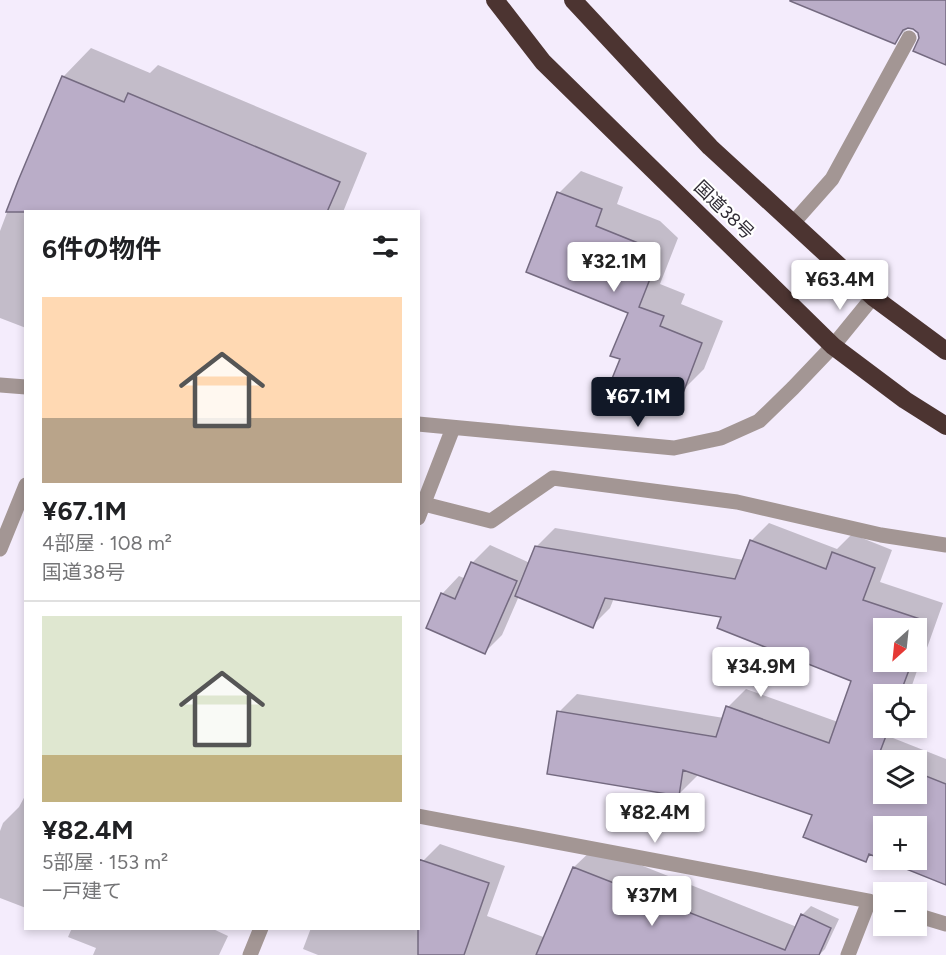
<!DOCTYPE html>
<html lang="ja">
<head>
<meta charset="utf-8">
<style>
  :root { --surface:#fff; --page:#f6f6f6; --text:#202124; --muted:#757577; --line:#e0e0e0; --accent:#111827 }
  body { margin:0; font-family:Figtree,"Noto Sans JP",sans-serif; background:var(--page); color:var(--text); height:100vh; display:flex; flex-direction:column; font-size:22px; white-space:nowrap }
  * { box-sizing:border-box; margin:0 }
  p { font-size:20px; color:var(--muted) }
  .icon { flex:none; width:33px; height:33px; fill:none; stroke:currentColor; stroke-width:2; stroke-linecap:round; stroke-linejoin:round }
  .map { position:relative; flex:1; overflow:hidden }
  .panel { position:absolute; left:24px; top:210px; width:396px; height:720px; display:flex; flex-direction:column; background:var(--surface); border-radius:0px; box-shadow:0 3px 9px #0003 }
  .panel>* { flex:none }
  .needle { width:39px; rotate:207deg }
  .fabs { position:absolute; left:873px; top:618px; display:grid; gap:12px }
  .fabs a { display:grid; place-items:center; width:54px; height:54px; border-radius:0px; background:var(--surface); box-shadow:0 3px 9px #0003; font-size:30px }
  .price { position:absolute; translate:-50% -51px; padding:0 14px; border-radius:6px; background:#fff; color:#222; font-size:20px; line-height:39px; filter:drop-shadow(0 2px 3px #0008) }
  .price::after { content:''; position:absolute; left:50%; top:36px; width:18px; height:14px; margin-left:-9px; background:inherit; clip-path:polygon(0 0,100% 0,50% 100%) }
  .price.selected { background:var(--accent); color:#fff }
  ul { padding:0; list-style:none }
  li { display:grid; align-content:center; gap:12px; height:318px; padding:0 18px }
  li+li { border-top:2px solid var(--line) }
  li span { display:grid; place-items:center; height:186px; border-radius:0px; color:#555 }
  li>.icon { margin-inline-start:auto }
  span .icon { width:108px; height:108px; fill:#fffc; stroke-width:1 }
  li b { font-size:26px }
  h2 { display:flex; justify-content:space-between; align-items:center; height:72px; padding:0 18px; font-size:26px }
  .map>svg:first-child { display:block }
  .shadow { fill:#0003; fill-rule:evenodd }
  .building { fill:#baadc8; stroke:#746a80; stroke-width:1.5; fill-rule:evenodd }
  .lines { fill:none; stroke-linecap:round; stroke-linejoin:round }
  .lane { stroke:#a39694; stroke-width:15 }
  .street { stroke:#a39694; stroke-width:15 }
  .highway { stroke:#4c3431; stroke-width:18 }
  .labels { text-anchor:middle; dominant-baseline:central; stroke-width:4.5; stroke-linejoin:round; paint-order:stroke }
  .street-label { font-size:18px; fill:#312d36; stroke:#fff }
</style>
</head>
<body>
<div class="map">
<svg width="946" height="955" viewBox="0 0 946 955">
  <rect width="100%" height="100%" fill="#f4ecfc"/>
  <path class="shadow" d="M 791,0 L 946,0 L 946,63 L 920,39 L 919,33 L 914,28 L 909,27 L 894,42 Z
    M 91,48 L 150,73 L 158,65 L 367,153 L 343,212 L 26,212 L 26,328 L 0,318 L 0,231 L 19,181 L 63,77 Z
    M 581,171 L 623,187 L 617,204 L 660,221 L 678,238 L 660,284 L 685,294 L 681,304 L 723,321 L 704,369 L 682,391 L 663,384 L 651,396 L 622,358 L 630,312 L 559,193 Z
    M 769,523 L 837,549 L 852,534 L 892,550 L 880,582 L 943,603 L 922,662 L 919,665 L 909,694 L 884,694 L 884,728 L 897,728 L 893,738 L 946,759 L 946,882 L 945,883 L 886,860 L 916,860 L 916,826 L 884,826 L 872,854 L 866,860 L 814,814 L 697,773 L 697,776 L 679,794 L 559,712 L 577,694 L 724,718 L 728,707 L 746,689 L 838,722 L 853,680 L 723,616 L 614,598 L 610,608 L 592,626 L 519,596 L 502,635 L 485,652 L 442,594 L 459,576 L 466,579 L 472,563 L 490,545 L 530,563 L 536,547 L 555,528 L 744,560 L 751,541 ZM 884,628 L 916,628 L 916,662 L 884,662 ZM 884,760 L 916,760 L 916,794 L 884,794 Z
    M 26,794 L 26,908 L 0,898 L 0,831 L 3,823 L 19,807 Z
    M 440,844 L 505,866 L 487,916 L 570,947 L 567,955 L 318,955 L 303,949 L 311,928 L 418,928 L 423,861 Z
    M 595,847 L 797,927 L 802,915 L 811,906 L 839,919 L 825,949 L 819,955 L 666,955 L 557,909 L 574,867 Z
    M 72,928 L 211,928 L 228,936 L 219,955 L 93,955 L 96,948 L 68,937 Z"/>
  <path class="building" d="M 790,0 L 946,0 L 946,65 L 913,51 L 919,38 L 918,33 L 913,29 L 908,28 L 903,30 L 895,44 L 790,1 Z
    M 62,76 L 124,102 L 128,93 L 340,182 L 327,212 L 6,212 L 18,181 Z
    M 557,192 L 602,209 L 596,226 L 638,243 L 657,261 L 639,307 L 664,316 L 660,326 L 702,343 L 683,393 L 658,384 L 652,397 L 611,381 L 620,359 L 610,356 L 628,313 L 526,272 Z
    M 750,540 L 826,569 L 832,552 L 875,568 L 863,600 L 926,621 L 916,647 L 916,628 L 884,628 L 884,662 L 912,662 L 900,694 L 884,694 L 884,728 L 889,728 L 878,757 L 886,760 L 884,760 L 884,794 L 916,794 L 916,772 L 946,784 L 946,885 L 869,854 L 866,862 L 803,837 L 812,815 L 683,770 L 679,796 L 547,774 L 557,711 L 716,737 L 726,706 L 829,743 L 851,681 L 717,628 L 721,617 L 605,598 L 593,628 L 515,596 L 535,546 L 735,579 ZM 884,826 L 916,826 L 916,860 L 884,860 Z
    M 471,562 L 517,581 L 485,654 L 426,628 L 441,593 L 455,599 Z
    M 418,859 L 489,883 L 464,955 L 418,955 Z
    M 573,867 L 785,950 L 801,914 L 831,928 L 819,955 L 536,955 Z"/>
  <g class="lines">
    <path class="lane" d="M 793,223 L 832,179 L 909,38
      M 424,504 L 491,521 L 553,478 L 737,502 L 881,535 L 946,545"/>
    <path class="street" d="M 0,385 L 26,387
      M 418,424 L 674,448 L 721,438 L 759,421 L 793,388 L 833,346 L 873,297
      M 418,518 L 453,428
      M 0,549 L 26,485
      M 418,816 L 869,901 L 884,906
      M 916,915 L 946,924
      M 250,955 L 261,928
      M 848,955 L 869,901"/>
    <path class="highway" d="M 495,0 L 543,62 L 833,346 L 905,400 L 946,426
      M 573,0 L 710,147 L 873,297 L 946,351"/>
  </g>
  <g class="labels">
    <g class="street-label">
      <text transform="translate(724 210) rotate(44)">国道38号</text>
    </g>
  </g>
</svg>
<div class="fabs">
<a><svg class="needle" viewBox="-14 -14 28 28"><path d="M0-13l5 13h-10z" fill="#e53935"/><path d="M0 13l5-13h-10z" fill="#757577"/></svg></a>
<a><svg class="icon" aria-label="locate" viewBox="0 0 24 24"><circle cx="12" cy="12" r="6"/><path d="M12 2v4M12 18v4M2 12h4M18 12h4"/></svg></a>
<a><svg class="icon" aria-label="layers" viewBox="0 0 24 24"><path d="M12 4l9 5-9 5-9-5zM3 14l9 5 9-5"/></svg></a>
<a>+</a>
<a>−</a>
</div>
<b class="price" style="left:614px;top:293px">¥32.1M</b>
<b class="price" style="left:840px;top:311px">¥63.4M</b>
<b class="price selected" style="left:638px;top:428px">¥67.1M</b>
<b class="price" style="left:761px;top:698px">¥34.9M</b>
<b class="price" style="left:655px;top:844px">¥82.4M</b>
<b class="price" style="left:652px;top:927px">¥37M</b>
<section class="panel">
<h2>6件の物件<svg class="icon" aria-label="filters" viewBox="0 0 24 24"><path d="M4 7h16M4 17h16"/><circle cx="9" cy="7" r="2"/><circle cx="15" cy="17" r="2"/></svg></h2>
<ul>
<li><span style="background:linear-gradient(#ffd9b3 65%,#b9a48a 0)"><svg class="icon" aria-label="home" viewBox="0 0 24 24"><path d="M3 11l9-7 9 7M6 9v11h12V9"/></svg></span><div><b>¥67.1M</b><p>4部屋 · 108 m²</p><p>国道38号</p></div></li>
<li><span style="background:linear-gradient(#dfe7d0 75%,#c2b280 0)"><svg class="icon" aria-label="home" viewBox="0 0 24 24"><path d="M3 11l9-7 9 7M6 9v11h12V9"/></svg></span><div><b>¥82.4M</b><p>5部屋 · 153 m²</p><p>一戸建て</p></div></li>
</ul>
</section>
</div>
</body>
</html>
